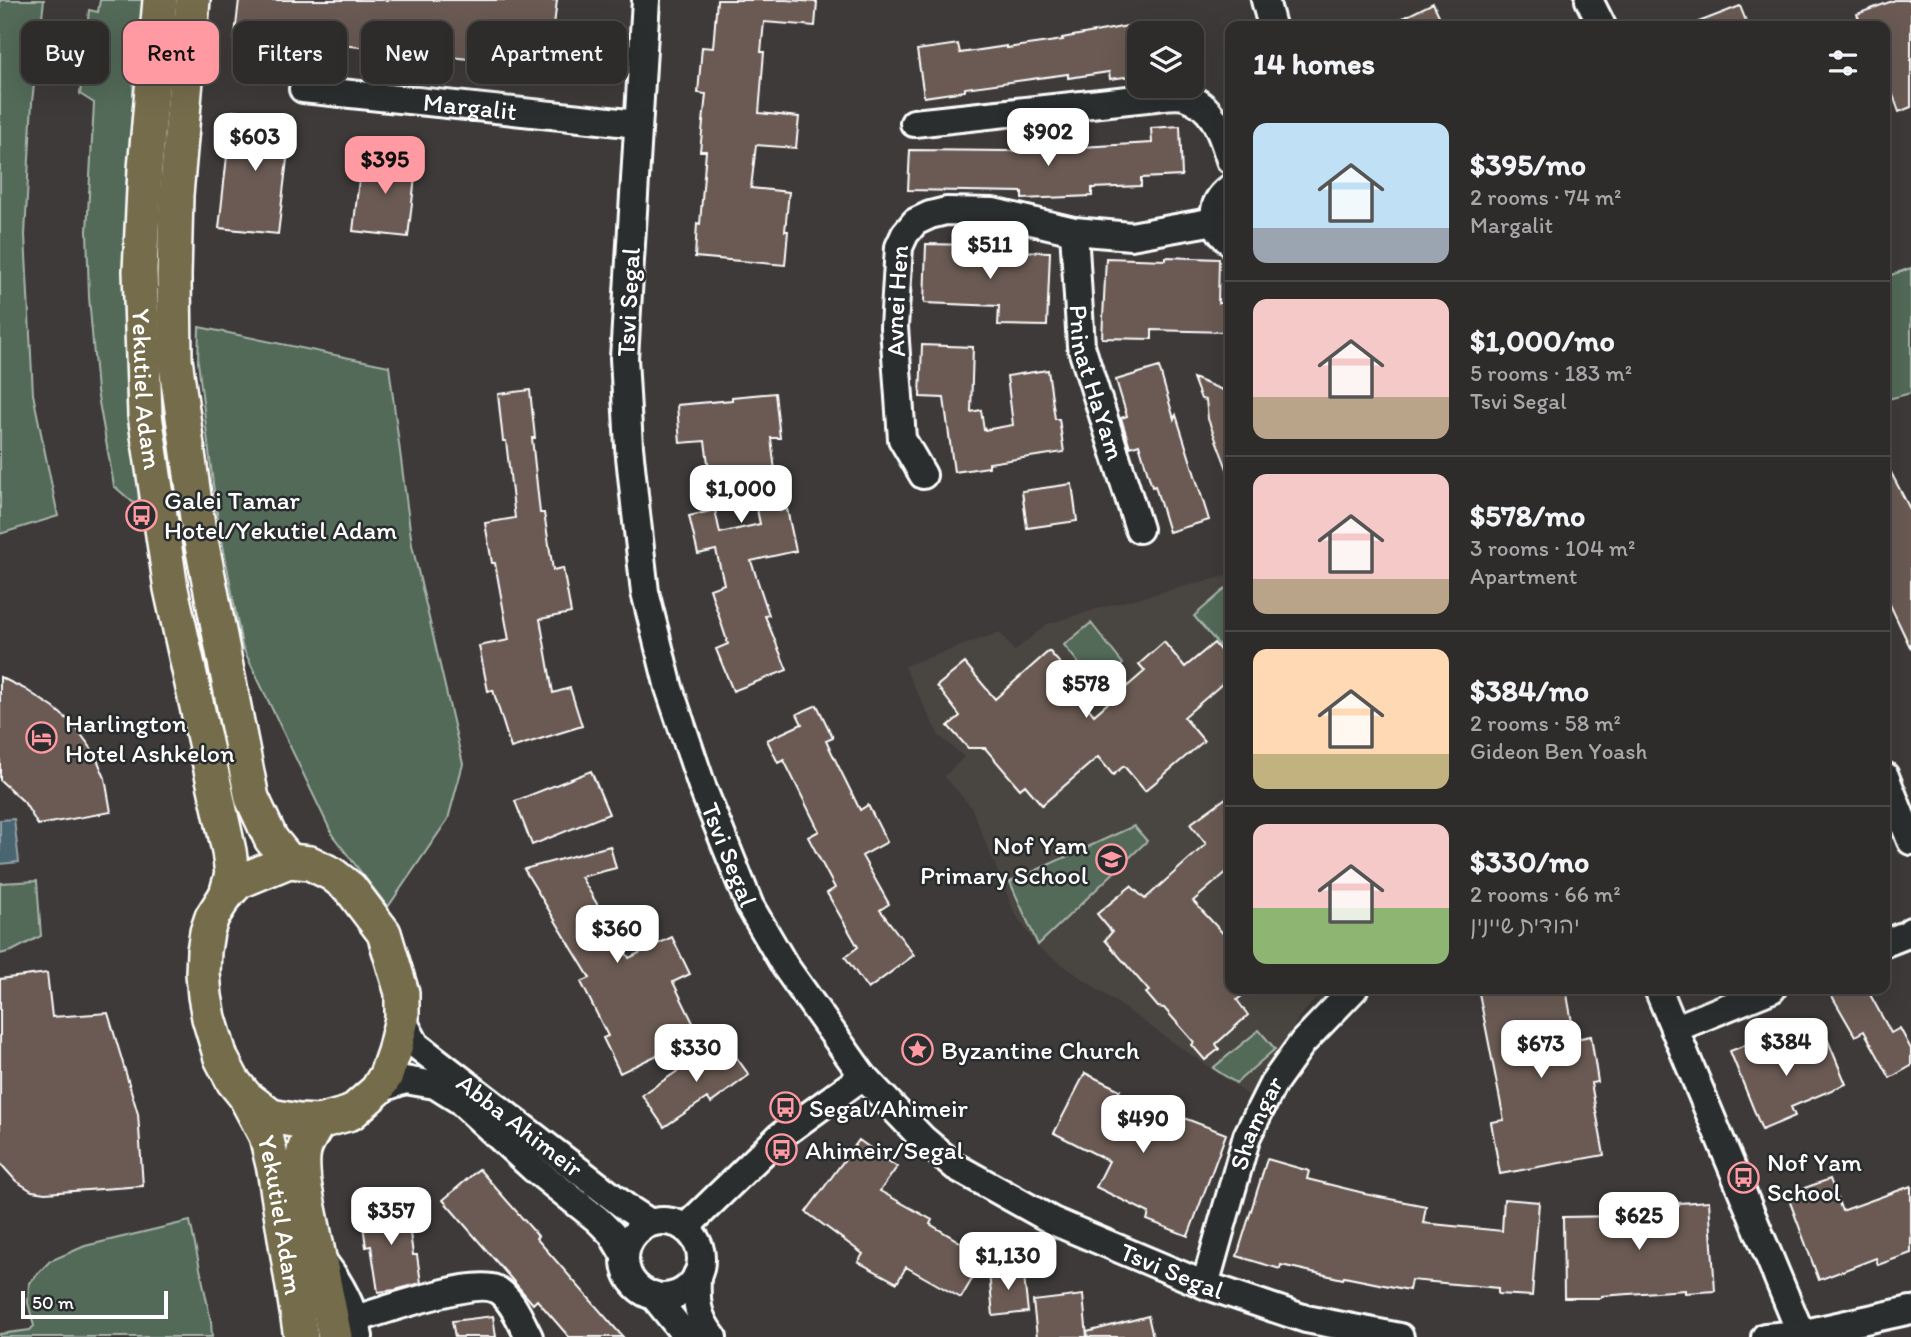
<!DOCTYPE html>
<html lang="en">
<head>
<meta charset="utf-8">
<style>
  :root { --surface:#2e2c2b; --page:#3a3837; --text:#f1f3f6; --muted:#a7a7a9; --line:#494847; --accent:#ff9aa2 }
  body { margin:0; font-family:Itim,"Playpen Sans Hebrew",sans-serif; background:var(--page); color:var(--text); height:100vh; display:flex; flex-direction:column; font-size:26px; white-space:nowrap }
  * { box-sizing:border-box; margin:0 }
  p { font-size:23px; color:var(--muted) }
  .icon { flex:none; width:38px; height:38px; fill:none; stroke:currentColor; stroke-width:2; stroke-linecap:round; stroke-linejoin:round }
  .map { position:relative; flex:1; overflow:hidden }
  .details { position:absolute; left:1225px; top:21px; width:665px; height:973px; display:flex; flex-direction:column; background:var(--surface); border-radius:14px; box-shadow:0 7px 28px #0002,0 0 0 2px var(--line) }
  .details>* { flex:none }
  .hud { position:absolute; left:21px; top:21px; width:665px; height:63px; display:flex; gap:14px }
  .buttons { position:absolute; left:1127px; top:21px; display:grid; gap:14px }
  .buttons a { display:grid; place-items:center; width:77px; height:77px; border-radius:14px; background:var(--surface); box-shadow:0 7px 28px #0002,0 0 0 2px var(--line); font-size:35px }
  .scale { position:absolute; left:21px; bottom:18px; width:147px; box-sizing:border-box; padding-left:7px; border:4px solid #fff; border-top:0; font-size:19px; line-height:24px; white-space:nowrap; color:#fff; -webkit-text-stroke:5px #2a2d2e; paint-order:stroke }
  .price { position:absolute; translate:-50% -60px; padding:0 16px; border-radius:14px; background:#fff; color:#222; font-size:23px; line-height:46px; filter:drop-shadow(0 2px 4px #0008) }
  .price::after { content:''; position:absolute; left:50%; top:42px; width:21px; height:16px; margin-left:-10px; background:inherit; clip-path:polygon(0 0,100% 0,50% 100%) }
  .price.on { background:var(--accent); color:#111 }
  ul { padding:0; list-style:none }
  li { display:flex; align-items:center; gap:21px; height:175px; padding:0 28px }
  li+li { border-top:2px solid var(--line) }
  li span { display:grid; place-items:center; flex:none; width:196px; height:140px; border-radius:14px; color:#555 }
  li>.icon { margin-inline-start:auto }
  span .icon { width:84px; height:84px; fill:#fffc; stroke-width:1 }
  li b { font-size:30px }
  h2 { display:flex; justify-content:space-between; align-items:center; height:84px; padding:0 28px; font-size:30px }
  .chip { padding:0 24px; border-radius:14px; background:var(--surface); box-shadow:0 7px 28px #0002,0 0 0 2px var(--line); font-size:24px; line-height:63px }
  .chip.on { background:var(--accent); color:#111 }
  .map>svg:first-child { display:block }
  .built { fill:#4a4440 }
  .green { fill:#526b59; stroke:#a8b5ac; stroke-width:2 }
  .water { fill:#4a656f; stroke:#92a3a9; stroke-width:2 }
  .building { fill:#6a5a52; stroke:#fff; stroke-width:2 }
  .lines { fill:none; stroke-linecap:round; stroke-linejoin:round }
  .minor-casing { stroke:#fff; stroke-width:32 }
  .major-casing { stroke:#fff; stroke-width:38 }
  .minor { stroke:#2a2d2e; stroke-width:26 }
  .major { stroke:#746c4b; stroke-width:33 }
  .labels { text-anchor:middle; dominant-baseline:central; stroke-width:5; stroke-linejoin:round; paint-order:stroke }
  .street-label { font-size:26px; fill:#fff; stroke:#2a2d2e }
  .poi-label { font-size:26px; fill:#fff; stroke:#2a2d2e; text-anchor:start }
</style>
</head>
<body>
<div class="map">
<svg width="1911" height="1337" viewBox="0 0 1911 1337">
  <rect width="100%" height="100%" fill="#3d3a39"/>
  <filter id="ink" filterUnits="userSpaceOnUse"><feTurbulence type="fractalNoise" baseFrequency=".0143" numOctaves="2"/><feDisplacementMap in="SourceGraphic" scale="14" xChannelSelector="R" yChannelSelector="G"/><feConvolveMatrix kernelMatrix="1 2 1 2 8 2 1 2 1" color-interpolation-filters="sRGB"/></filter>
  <g filter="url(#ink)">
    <path class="built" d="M 1230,575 L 1230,989 L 1325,989 L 1300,1016 L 1251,1097 L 1037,947 L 1014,912 L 971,807 L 944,776 L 964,757 L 939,736 L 904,666 L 1000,632 L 1014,651 L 1047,624 L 1110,605 Z"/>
    <path class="green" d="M 0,0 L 44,0 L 32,102 L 25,235 L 33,394 L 58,516 L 0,534 Z
      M 100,0 L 147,0 L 144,23 L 136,36 L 133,94 L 140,114 L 141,458 L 138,507 L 114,486 L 97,391 L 89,297 L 87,231 L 94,103 L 80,94 L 89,10 L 98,12 Z
      M 1911,268 L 1911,393 L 1885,400 L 1885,277 Z
      M 199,327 L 389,366 L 412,545 L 463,764 L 448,819 L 388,907 L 333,836 L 242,646 L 216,508 L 198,362 Z
      M 1230,585 L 1230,658 L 1194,616 Z
      M 1091,623 L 1123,664 L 1096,685 L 1064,645 Z
      M 1134,826 L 1147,841 L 1038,945 L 1010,882 Z
      M 37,881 L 41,936 L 12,951 L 0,954 L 0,883 Z
      M 1259,1030 L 1275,1049 L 1236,1083 L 1213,1068 Z
      M 190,1221 L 211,1321 L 212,1337 L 0,1337 L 0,1334 L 30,1330 L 34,1326 L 28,1303 L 29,1283 L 50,1261 L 85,1246 Z"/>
    <path class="water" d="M 14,819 L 19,862 L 0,864 L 0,820 Z"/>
    <path class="building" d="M 239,0 L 557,0 L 550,60 L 488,53 L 487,61 L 415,53 L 415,57 L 378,53 L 378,49 L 277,38 L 276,49 L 234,44 Z
      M 717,0 L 786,0 L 817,2 L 815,26 L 764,22 L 761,52 L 764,52 L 759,113 L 799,117 L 796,148 L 756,145 L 751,188 L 789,192 L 785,231 L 788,231 L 785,265 L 695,257 L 697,223 L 700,224 L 706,151 L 700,151 L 706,94 L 698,93 L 702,47 L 713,48 Z
      M 1895,0 L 1911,0 L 1911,107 L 1899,112 L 1885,72 L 1885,26 L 1862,26 L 1857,14 Z
      M 1433,3 L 1444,26 L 1387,26 Z
      M 1740,6 L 1748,26 L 1691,26 L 1691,25 Z
      M 1133,25 L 1139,75 L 1110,79 L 1109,72 L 1068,78 L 1068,74 L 965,88 L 965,91 L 924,97 L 917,50 L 958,44 L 960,53 L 1007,46 L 1007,48 L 1063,40 L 1062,38 Z
      M 232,111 L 292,118 L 278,234 L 219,228 Z
      M 1180,126 L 1182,176 L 1141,178 L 1141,186 L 1092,188 L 1092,196 L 1022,199 L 1022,192 L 908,190 L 910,150 L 1007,151 L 1152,143 L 1151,128 Z
      M 362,154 L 417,160 L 408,237 L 353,231 Z
      M 926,244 L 972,245 L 971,250 L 1050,252 L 1047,326 L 998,325 L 999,306 L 924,303 Z
      M 1166,257 L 1219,259 L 1218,303 L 1227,303 L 1226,332 L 1152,330 L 1152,339 L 1102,338 L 1106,258 L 1166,260 Z
      M 922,345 L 973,347 L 971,412 L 981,410 L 984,430 L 1013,425 L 1007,376 L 1048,370 L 1055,419 L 1059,419 L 1064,452 L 989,463 L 989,467 L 954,472 L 944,398 L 920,397 Z
      M 1159,367 L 1174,419 L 1176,415 L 1209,520 L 1169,532 L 1155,486 L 1152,487 L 1139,444 L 1130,447 L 1121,418 L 1127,416 L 1116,380 Z
      M 1193,378 L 1230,393 L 1230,473 L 1229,474 L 1208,419 L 1206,400 L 1201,399 Z
      M 530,390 L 535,438 L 532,438 L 540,513 L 544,513 L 553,570 L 563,568 L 571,613 L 540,619 L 553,693 L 570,688 L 582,726 L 511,748 L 493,690 L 488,691 L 479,646 L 509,640 L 495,563 L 492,563 L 485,523 L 515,518 L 506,441 L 503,441 L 498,394 Z
      M 775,393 L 780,438 L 771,438 L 780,511 L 787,509 L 796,551 L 751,561 L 769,615 L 765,616 L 787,670 L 733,691 L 716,649 L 728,644 L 710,589 L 724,584 L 716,550 L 698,554 L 689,516 L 715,510 L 720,533 L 760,524 L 754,495 L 713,500 L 705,441 L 680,443 L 677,405 L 732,400 L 732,397 Z
      M 1885,461 L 1911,511 L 1911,649 L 1885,594 Z
      M 1072,484 L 1077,521 L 1027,528 L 1022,491 Z
      M 1164,642 L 1185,667 L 1214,643 L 1230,662 L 1230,677 L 1184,717 L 1204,741 L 1145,791 L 1124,766 L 1113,775 L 1098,757 L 1042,805 L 1025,785 L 1020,789 L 985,748 L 968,748 L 948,726 L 960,716 L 937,686 L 965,663 L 995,699 L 1049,651 L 1064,668 L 1061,675 L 1094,715 L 1145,671 L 1139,664 Z
      M 0,677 L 25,689 L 54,708 L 74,725 L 94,752 L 105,778 L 111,812 L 38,825 L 24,802 L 0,780 Z
      M 817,705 L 833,738 L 826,741 L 860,810 L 868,805 L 887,842 L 862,856 L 889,904 L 880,910 L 914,955 L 868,989 L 845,957 L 858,947 L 827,893 L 835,888 L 808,837 L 819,831 L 784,760 L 778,763 L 767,740 L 802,724 L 797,714 Z
      M 591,771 L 609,814 L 532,845 L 515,801 Z
      M 1230,795 L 1230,869 L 1193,901 L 1230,941 L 1230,989 L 1250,989 L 1237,1000 L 1248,1015 L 1216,1044 L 1219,1049 L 1205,1060 L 1192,1045 L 1194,1042 L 1164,1008 L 1158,1007 L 1146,993 L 1149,991 L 1105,940 L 1112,932 L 1097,914 L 1131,886 L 1145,899 L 1206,844 L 1190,824 Z
      M 610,846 L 616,868 L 581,877 L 629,958 L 672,937 L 690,974 L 673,982 L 699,1035 L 620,1073 L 603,1038 L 608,1036 L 581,982 L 590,978 L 524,869 Z
      M 47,973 L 52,1017 L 108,1013 L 138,1114 L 143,1186 L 45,1193 L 32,1191 L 16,1181 L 0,1163 L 0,979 Z
      M 1502,989 L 1566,989 L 1575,1039 L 1591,1036 L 1598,1082 L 1591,1083 L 1604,1155 L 1500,1174 L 1491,1122 L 1504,1120 L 1479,993 Z
      M 1828,989 L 1867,989 L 1891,1033 L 1900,1028 L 1911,1049 L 1911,1066 L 1890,1078 L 1864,1031 L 1855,1036 Z
      M 1826,1036 L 1846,1084 L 1791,1107 L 1795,1116 L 1762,1130 L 1730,1051 L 1763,1038 L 1771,1059 Z
      M 726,1043 L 749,1075 L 711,1103 L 707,1098 L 664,1127 L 642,1095 L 706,1052 L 708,1056 Z
      M 1085,1073 L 1120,1090 L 1114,1101 L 1178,1133 L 1184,1118 L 1226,1134 L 1188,1236 L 1147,1220 L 1149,1213 L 1096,1187 L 1109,1161 L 1054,1133 Z
      M 859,1140 L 897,1167 L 880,1191 L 932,1220 L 930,1224 L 985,1257 L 961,1298 L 906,1267 L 897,1283 L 858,1262 L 863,1254 L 806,1212 Z
      M 1267,1159 L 1309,1171 L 1307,1179 L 1364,1193 L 1364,1194 L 1426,1206 L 1423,1223 L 1502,1231 L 1504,1199 L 1539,1202 L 1532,1296 L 1498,1294 L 1498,1288 L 1411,1280 L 1409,1290 L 1344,1277 L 1343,1279 L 1281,1265 L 1280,1269 L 1237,1256 Z
      M 479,1169 L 538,1236 L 536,1238 L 623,1337 L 569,1337 L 537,1300 L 533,1304 L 443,1200 Z
      M 1830,1179 L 1842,1211 L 1911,1186 L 1911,1253 L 1878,1265 L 1876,1258 L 1819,1280 L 1787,1194 Z
      M 1709,1201 L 1715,1291 L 1685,1293 L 1685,1290 L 1601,1296 L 1601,1298 L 1564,1298 L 1563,1217 L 1620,1216 L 1620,1210 L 1679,1206 L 1679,1203 Z
      M 406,1203 L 413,1255 L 417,1255 L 421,1283 L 395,1290 L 378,1292 L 371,1246 L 366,1247 L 361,1209 Z
      M 1023,1268 L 1028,1312 L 993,1316 L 989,1272 Z
      M 1083,1295 L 1087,1337 L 1037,1337 L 1033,1301 Z
      M 493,1316 L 496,1337 L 455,1337 L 452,1321 Z
      M 1148,1316 L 1153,1337 L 1088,1337 L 1087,1332 Z"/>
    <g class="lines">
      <defs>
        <g id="minor">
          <path id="s1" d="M 646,0 L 624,358 L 629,447 L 636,513 L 645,592 L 669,688 L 703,789 L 750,906 L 785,966 L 863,1076 L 923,1139 L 956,1167 L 1053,1221 L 1205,1285 L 1306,1319 L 1400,1337"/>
          <path d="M 1265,0 L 1272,26"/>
          <path d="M 1589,0 L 1602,26"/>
          <path id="s2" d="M 303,89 L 638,124"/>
          <path d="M 914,123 L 1156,97 C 1164,96 1176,94 1184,96 C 1214,105 1222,134 1230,160"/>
          <path d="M 1230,188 C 1209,204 1210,225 1230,242"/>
          <path id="s3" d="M 1074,231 L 1081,346 L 1139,529"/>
          <path id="s4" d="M 923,475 L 902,439 L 894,327 L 899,247 L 905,234 L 915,222 L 930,215 L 946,211 L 993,212 L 1074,231 L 1131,236 L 1215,221"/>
          <path d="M 1885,776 L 1911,841"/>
          <path d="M 1885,943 L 1908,934 L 1911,931"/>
          <path d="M 1658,989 L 1801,1334"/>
          <path id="s5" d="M 402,1019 L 416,1045 L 627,1208 L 650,1223"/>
          <path d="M 1674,1029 L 1772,989"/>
          <path d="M 377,1090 L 405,1080 L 435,1085 L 459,1100 L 533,1168 L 597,1219 L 612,1234 L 625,1256"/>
          <circle cx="663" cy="1259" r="38"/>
          <path d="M 685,1228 L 779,1137 L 863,1076"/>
          <path d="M 323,1261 C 341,1284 354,1308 359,1337"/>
          <path d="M 697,1275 C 696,1300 696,1317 713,1337"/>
          <path id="s6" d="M 1205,1285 L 1247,1136 L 1273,1084 L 1303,1042 L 1354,989"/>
          <path d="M 653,1295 L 687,1337"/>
          <path d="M 356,1319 C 382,1311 473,1279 495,1289 C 511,1296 521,1322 529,1337"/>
          <path d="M 1765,1337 L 1801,1334 L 1911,1310"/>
        </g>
        <g id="major">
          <path id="s7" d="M 160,0 L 145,169 L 140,271 L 145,415 L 171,589 L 229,851 L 232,874 L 226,895"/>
          <path d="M 193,0 L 176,195 L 174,276 L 175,359 L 198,525 L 252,798 L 271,839 L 289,861"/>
          <path d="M 289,861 L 310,863 L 332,874 L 350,888 L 384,933 L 402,993 L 402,1019 L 394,1052 L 386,1075 L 377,1090 L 351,1113 L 319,1122 L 298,1121 L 271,1116 L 246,1097 L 233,1081 L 221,1058 L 209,1018 L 205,996 L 203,973 L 204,951 L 207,932 L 212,917 L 226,895 L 238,882 Z"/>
          <path id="s8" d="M 247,1100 L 266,1136 L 274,1169 L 301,1337"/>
          <path d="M 319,1122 C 302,1148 301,1153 304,1183 L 335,1337"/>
        </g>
      </defs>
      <use href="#minor" class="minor-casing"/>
      <use href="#major" class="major-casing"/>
      <use href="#minor" class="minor"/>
      <use href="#major" class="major"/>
    </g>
  </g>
  <defs>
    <symbol id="bus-ring" viewBox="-11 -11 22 22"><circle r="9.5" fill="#2a2d2e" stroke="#ff9aa2" stroke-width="1.5"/><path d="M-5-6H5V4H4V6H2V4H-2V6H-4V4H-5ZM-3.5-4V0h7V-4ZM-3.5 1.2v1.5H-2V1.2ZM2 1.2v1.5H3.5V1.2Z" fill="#ff9aa2"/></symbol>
    <symbol id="hotel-ring" viewBox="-11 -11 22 22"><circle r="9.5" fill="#2a2d2e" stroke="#ff9aa2" stroke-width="1.5"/><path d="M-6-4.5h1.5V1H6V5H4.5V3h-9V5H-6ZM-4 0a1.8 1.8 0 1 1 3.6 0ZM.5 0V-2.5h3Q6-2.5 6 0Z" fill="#ff9aa2"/></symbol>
    <symbol id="school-ring" viewBox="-11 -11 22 22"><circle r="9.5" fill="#2a2d2e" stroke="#ff9aa2" stroke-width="1.5"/><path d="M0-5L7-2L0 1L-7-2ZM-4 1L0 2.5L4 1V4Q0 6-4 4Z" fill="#ff9aa2"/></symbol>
    <symbol id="sight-ring" viewBox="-11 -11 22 22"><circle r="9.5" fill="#2a2d2e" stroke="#ff9aa2" stroke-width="1.5"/><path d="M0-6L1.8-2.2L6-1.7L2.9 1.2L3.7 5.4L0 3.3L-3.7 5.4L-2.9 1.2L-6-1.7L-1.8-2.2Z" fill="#ff9aa2"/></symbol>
  </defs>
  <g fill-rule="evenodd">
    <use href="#bus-ring" x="124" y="498" width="35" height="35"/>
    <use href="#hotel-ring" x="24" y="720" width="35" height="35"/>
    <use href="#school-ring" x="1094" y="842" width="35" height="35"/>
    <use href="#sight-ring" x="900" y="1032" width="35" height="35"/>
    <use href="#bus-ring" x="768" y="1090" width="35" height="35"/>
    <use href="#bus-ring" x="764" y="1132" width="35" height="35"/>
    <use href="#bus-ring" x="1726" y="1160" width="35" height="35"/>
  </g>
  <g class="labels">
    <g class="street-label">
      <text stroke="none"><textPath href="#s2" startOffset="168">Margalit</textPath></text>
      <text stroke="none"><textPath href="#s4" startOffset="180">Avnei Hen</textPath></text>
      <text transform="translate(628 302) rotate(-87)">Tsvi Segal</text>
      <text stroke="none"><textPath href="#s3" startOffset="154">Pninat HaYam</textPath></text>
      <text stroke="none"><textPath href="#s7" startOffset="390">Yekutiel Adam</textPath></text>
      <text stroke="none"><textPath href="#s1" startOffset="870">Tsvi Segal</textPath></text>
      <text stroke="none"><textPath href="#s5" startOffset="161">Abba Ahimeir</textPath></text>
      <text stroke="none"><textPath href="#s6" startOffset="170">Shamgar</textPath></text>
      <text stroke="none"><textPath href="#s8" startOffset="121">Yekutiel Adam</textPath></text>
      <text stroke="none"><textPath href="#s1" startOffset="1500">Tsvi Segal</textPath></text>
    </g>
    <g class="poi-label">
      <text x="164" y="500">Galei Tamar<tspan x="164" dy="30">Hotel/Yekutiel Adam</tspan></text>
      <text x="65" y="723">Harlington<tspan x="65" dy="30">Hotel Ashkelon</tspan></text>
      <text x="1088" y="845" text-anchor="end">Nof Yam<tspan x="1088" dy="30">Primary School</tspan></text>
      <text x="941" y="1050">Byzantine Church</text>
      <text x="809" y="1108">Segal/Ahimeir</text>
      <text x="805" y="1150">Ahimeir/Segal</text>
      <text x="1767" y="1162">Nof Yam<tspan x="1767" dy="30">School</tspan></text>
    </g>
  </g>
</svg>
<div class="buttons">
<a><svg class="icon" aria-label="layers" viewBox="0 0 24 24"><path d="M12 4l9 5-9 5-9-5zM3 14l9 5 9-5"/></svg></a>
</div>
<div class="scale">50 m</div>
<b class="price" style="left:1048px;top:168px">$902</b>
<b class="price" style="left:255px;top:173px">$603</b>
<b class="price on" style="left:385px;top:196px">$395</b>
<b class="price" style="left:990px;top:281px">$511</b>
<b class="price" style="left:741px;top:525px">$1,000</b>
<b class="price" style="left:1086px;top:720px">$578</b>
<b class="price" style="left:617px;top:965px">$360</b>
<b class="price" style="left:1786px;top:1078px">$384</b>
<b class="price" style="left:1541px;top:1080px">$673</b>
<b class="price" style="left:696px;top:1084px">$330</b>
<b class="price" style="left:1143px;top:1155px">$490</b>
<b class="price" style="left:391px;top:1247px">$357</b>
<b class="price" style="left:1639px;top:1252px">$625</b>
<b class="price" style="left:1008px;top:1292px">$1,130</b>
<div class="hud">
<a class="chip">Buy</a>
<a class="chip on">Rent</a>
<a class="chip">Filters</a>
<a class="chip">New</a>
<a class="chip">Apartment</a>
</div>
<section class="details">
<h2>14 homes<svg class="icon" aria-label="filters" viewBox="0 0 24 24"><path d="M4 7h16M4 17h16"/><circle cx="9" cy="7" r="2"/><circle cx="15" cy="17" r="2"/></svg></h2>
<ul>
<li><span style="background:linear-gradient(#bfe0f5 75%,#9aa5b1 0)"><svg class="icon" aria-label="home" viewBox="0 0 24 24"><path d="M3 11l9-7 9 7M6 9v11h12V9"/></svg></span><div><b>$395/mo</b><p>2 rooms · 74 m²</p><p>Margalit</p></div></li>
<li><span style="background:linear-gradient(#f6c9c9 70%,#b9a48a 0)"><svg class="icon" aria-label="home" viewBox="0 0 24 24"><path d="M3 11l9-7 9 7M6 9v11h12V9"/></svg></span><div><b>$1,000/mo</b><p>5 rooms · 183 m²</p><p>Tsvi Segal</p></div></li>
<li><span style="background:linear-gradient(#f6c9c9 75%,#b9a48a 0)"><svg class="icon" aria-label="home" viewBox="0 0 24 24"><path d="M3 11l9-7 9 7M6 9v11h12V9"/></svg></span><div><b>$578/mo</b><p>3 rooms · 104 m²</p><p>Apartment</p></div></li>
<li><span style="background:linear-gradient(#ffd9b3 75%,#c2b280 0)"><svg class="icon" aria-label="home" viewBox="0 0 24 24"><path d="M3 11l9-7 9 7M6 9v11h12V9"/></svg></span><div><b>$384/mo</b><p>2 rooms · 58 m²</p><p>Gideon Ben Yoash</p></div></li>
<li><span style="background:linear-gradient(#f6c9c9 60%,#8fb573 0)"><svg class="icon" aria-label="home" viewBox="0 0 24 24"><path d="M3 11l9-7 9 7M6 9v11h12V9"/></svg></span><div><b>$330/mo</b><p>2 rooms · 66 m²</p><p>יהודית שיינין</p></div></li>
</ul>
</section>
</div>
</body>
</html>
